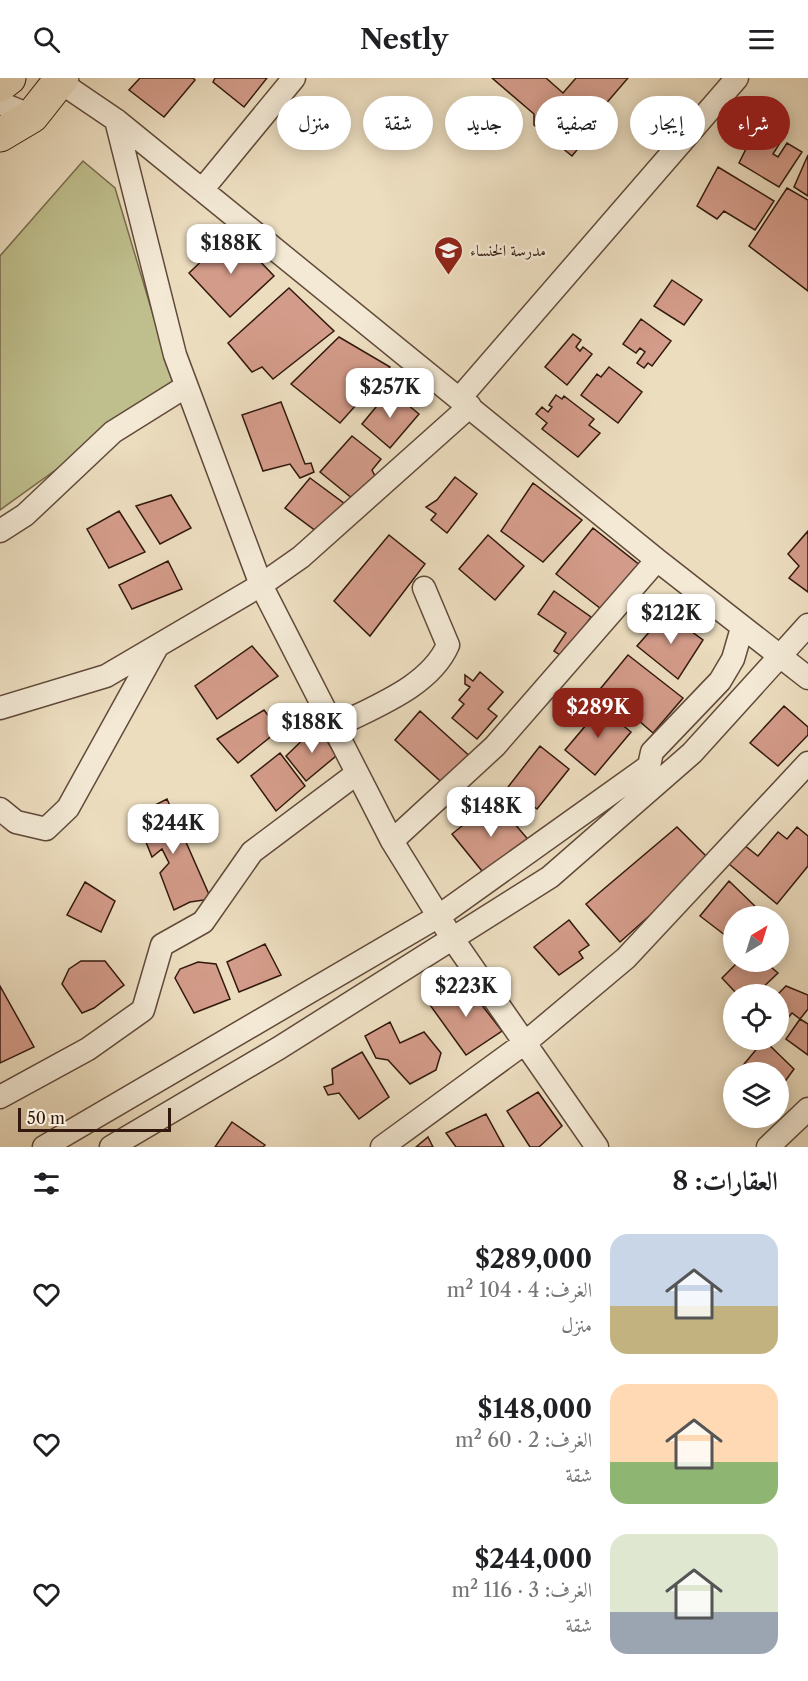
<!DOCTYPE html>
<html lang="ar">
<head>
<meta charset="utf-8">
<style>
  :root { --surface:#fff; --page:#f2f2f2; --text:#202124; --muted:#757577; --accent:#8f2418 }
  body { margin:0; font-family:"Libre Caslon Text",Amiri,serif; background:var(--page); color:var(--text); direction:rtl; height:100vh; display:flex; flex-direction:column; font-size:22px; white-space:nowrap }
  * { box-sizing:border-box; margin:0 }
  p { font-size:20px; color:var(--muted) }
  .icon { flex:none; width:33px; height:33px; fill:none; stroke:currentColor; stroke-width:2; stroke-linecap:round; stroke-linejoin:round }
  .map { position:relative; height:1069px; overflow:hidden; direction:ltr }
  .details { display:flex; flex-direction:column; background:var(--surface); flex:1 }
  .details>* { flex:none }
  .hud { position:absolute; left:18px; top:18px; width:772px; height:54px; direction:rtl; display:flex; gap:12px }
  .needle { width:39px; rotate:38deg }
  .tools { position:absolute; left:723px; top:828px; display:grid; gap:12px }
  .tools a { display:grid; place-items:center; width:66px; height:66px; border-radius:50%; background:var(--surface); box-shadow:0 3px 15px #0003; font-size:30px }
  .scale { position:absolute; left:18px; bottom:15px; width:153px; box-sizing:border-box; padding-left:6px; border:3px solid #33190d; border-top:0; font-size:16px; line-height:21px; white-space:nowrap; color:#33190d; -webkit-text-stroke:4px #f3e9d5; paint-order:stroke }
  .price { position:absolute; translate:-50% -51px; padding:0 14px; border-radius:12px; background:#fff; color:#222; font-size:20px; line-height:39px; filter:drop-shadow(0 2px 3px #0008) }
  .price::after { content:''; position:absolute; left:50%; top:36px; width:18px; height:14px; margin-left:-9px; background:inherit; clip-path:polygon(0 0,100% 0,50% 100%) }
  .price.on { background:var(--accent); color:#fff }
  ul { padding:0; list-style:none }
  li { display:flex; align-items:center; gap:18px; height:150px; padding:0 30px }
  li span { display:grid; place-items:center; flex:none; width:168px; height:120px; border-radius:18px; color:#555 }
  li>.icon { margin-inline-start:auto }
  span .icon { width:72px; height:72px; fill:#fffc; stroke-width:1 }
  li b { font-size:26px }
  h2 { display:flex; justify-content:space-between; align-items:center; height:72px; padding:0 30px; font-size:26px }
  .tag { padding:0 21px; border-radius:27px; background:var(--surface); box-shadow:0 3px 15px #0003; font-size:21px; line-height:54px }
  .tag.on { background:var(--accent); color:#fff }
  header { display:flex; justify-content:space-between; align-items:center; height:78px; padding:0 30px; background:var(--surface); font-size:27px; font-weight:700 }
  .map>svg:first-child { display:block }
  .green { fill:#bfbf8d; stroke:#796c4d; stroke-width:1.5 }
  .building { fill:#d39b89; stroke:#33190d; stroke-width:1.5 }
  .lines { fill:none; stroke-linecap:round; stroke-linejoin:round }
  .street-casing { stroke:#614a3a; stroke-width:25 }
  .primary-casing { stroke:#33190d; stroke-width:35 }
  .street { stroke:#f3e9d5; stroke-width:22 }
  .primary { stroke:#ecddbf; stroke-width:33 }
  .labels { text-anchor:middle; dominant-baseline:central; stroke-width:5; stroke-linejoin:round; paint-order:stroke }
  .poi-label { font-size:16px; fill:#33190d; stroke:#f3e9d5; text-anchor:start }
</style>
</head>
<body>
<header><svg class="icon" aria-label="menu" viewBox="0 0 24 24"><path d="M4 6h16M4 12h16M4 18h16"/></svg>Nestly<svg class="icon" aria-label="search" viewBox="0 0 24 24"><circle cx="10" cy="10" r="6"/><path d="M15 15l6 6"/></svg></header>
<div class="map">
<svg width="808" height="1069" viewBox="0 0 808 1069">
  <rect width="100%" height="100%" fill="#ecddbf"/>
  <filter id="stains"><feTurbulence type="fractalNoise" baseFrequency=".00333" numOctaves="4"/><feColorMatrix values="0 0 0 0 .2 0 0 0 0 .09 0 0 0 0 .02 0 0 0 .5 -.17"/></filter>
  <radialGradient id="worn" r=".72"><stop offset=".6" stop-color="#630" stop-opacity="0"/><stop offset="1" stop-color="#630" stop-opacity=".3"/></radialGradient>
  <path class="green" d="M 83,83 L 115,110 L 174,307 L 0,432 L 0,178 Z"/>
  <path class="building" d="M 140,0 L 193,0 L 195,2 L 164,39 L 129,12 Z
    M 215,0 L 267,0 L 244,29 L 213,4 Z
    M 492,0 L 546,0 L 563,15 L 576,0 L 628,0 L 597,36 L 596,49 L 572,78 L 534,47 L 534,36 Z
    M 760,43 L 783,60 L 773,76 L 778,79 L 787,65 L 802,74 L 779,109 L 739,85 Z
    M 808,77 L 808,118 L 794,109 Z
    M 718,89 L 774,123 L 755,152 L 724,133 L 717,141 L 697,128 Z
    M 787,110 L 808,122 L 808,213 L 749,168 Z
    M 232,154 L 274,198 L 230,239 L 189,195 Z
    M 672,202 L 702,222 L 684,247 L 654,228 Z
    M 289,210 L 334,253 L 273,301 L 262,289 L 252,294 L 228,265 Z
    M 641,241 L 671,263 L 652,288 L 648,285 L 644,290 L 637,285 L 645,274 L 640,270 L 636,275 L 623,266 Z
    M 573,256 L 581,262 L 576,269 L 580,273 L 583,269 L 592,276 L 567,307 L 545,289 Z
    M 339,259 L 390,289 L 340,345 L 291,306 Z
    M 609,289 L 642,314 L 618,345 L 581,317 L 597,296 L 601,299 Z
    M 390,312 L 419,336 L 390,370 L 362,346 Z
    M 556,317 L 562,321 L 564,318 L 594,341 L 589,347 L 600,355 L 578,379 L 542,351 L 547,345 L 536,336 L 542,329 L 548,334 L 552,329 L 549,327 Z
    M 281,324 L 305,386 L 311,385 L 314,394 L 300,400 L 290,386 L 263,393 L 242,337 Z
    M 352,358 L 381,381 L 372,392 L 375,398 L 353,421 L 320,394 Z
    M 455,399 L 477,416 L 447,455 L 431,442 L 436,436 L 426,429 L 437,422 Z
    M 310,400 L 345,426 L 320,456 L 285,430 Z
    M 533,405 L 582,442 L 543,484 L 501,453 Z
    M 171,417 L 191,450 L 160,466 L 136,428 Z
    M 119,433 L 145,474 L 109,490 L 87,451 Z
    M 593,450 L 641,488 L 605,534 L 556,496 Z
    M 808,453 L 808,514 L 789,500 L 799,488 L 788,476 Z
    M 389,457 L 425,486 L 370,558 L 334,523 Z
    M 488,457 L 524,488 L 495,522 L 459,491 Z
    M 168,483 L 182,511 L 132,531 L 119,507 Z
    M 554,513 L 591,539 L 563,579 L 554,573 L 566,555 L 538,536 Z
    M 666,535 L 703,562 L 678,601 L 637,568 Z
    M 252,568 L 278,598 L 217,641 L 195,608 Z
    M 628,577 L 683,620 L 653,655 L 601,610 Z
    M 480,594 L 503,614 L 488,631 L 497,638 L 477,661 L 452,640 L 464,626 L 459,622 L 470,609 L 465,606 L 465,597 L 473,603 Z
    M 593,623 L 631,654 L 595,697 L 565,672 L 592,640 L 584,634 Z
    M 784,628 L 808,649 L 808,657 L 778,688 L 750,665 Z
    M 264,632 L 279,652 L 238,685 L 217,661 Z
    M 420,633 L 474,682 L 448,710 L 395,662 Z
    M 318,647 L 336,678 L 306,703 L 286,678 Z
    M 540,668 L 569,691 L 537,731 L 508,709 Z
    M 280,675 L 305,708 L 276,733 L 251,698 Z
    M 167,721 L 211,821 L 190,824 L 174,832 L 160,795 L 169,785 L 162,771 L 152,779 L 135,737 Z
    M 494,722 L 532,766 L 486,798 L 452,756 Z
    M 677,749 L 711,783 L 620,864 L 586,826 Z
    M 797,749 L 808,758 L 808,788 L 777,826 L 729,786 L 744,767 L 758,778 L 778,754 L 787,761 Z
    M 729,803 L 761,834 L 757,838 L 734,838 L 734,864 L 700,838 Z
    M 85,804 L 115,823 L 101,854 L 67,837 Z
    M 569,842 L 589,867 L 579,874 L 583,880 L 559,897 L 534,869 Z
    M 265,866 L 281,897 L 239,914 L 227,884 Z
    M 81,883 L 105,883 L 124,907 L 94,930 L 82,935 L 62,906 L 69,891 Z
    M 198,884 L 216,886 L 230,921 L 194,935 L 175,900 L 180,891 Z
    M 738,884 L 765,884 L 778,895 L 756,916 L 737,916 L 722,900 Z
    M 463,903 L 502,953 L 466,977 L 430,927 Z
    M 0,908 L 34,969 L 0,985 Z
    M 786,908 L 808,917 L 808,931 L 800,941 L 792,935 L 778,952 L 778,916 Z
    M 800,941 L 808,946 L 808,977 L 786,961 Z
    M 390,944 L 400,965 L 424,954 L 441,975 L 436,992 L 410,1006 L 388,982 L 376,980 L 365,958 Z
    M 764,962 L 794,991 L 778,1013 L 778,994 L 743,994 L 740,991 Z
    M 362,974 L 389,1019 L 359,1041 L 339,1015 L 328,1017 L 324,1009 L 333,1006 L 332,991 Z
    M 538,1014 L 562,1048 L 539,1069 L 530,1069 L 507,1033 Z
    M 486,1036 L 504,1069 L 456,1069 L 446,1055 Z
    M 232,1044 L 265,1067 L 263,1069 L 215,1069 Z
    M 428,1059 L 433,1069 L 416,1069 Z"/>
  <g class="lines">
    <defs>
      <path id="street" d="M 54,0 L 116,42 L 657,482 L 808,600
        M 0,25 L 32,38
        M 116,42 L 175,277 L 261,507 L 392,763 L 452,860 L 597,1069
        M 202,112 L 294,0
        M 459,321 L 737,0
        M 0,453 L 25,437 L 113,354 L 185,309
        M 0,630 L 106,598 L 261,507 L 301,479 L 470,328
        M 333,650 C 372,629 429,610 448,567 L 424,510
        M 0,731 L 16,744 L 46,751 L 68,730 L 157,569
        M 392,763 L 495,668 L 657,482
        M 0,1019 L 88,971 L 143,932 L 162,867 L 203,844 L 252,774 L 356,696
        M 44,1069 L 439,838 L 649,688 L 652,674 L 720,603 L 733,581 L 742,550
        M 111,1069 L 279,970 L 550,799 L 692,675 L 808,547
        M 382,1069 L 526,964 L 626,880 L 808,685
        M 768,1069 L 808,1031"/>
      <path id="primary" d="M 0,7 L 9,0
        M 0,57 L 32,38 L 62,0"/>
    </defs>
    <use href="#street" class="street-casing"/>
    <use href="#primary" class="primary-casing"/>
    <use href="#street" class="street"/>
    <use href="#primary" class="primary"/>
  </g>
  <defs>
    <symbol id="school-pin" viewBox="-11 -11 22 30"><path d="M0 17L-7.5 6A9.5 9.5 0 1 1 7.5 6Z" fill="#8f2418" stroke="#f3e9d5"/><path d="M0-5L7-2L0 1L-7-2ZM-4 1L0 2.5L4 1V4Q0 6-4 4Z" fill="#fff"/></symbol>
  </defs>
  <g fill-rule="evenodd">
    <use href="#school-pin" x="432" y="156" width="33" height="45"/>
  </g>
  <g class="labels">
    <g class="poi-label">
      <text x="470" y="172">مدرسة الخنساء</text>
    </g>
  </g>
  <rect width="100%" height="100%" filter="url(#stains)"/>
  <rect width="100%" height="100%" fill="url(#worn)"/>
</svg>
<div class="tools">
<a><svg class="needle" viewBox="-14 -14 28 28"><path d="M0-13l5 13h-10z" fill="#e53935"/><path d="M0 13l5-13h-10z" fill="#757577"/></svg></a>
<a><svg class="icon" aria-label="locate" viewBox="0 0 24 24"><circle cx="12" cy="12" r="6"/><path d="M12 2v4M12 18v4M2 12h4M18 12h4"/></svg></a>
<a><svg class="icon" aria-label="layers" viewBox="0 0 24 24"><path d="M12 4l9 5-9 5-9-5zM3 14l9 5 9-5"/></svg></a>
</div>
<div class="scale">50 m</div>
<b class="price" style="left:231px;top:197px">$188K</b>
<b class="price" style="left:390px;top:341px">$257K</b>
<b class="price" style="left:671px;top:567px">$212K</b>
<b class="price on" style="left:598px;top:661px">$289K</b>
<b class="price" style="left:312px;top:676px">$188K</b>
<b class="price" style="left:491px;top:760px">$148K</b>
<b class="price" style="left:173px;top:777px">$244K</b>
<b class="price" style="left:466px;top:940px">$223K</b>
<div class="hud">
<a class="tag on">شراء</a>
<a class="tag">إيجار</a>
<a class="tag">تصفية</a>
<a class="tag">جديد</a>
<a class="tag">شقة</a>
<a class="tag">منزل</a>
</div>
</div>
<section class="details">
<h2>العقارات: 8<svg class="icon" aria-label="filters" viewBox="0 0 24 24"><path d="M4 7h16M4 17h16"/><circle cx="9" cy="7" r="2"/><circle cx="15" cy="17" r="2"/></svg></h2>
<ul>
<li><span style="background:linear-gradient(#c9d6e8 60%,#c2b280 0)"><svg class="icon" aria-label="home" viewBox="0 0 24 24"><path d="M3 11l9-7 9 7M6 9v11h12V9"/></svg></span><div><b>$289,000</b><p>الغرف: 4 · 104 m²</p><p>منزل</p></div><svg class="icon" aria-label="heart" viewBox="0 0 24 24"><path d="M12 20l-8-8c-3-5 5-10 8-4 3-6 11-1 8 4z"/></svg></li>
<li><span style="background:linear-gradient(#ffd9b3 65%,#8fb573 0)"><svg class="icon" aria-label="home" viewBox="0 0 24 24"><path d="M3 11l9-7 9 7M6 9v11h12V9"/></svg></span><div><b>$148,000</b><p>الغرف: 2 · 60 m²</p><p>شقة</p></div><svg class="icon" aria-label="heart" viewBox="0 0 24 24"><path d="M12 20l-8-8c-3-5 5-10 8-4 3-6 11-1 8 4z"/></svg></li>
<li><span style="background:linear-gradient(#dfe7d0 65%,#9aa5b1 0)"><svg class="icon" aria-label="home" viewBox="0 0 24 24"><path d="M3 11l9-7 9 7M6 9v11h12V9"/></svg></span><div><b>$244,000</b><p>الغرف: 3 · 116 m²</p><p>شقة</p></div><svg class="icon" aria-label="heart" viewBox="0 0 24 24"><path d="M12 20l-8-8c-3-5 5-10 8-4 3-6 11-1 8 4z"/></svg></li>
</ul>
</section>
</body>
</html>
